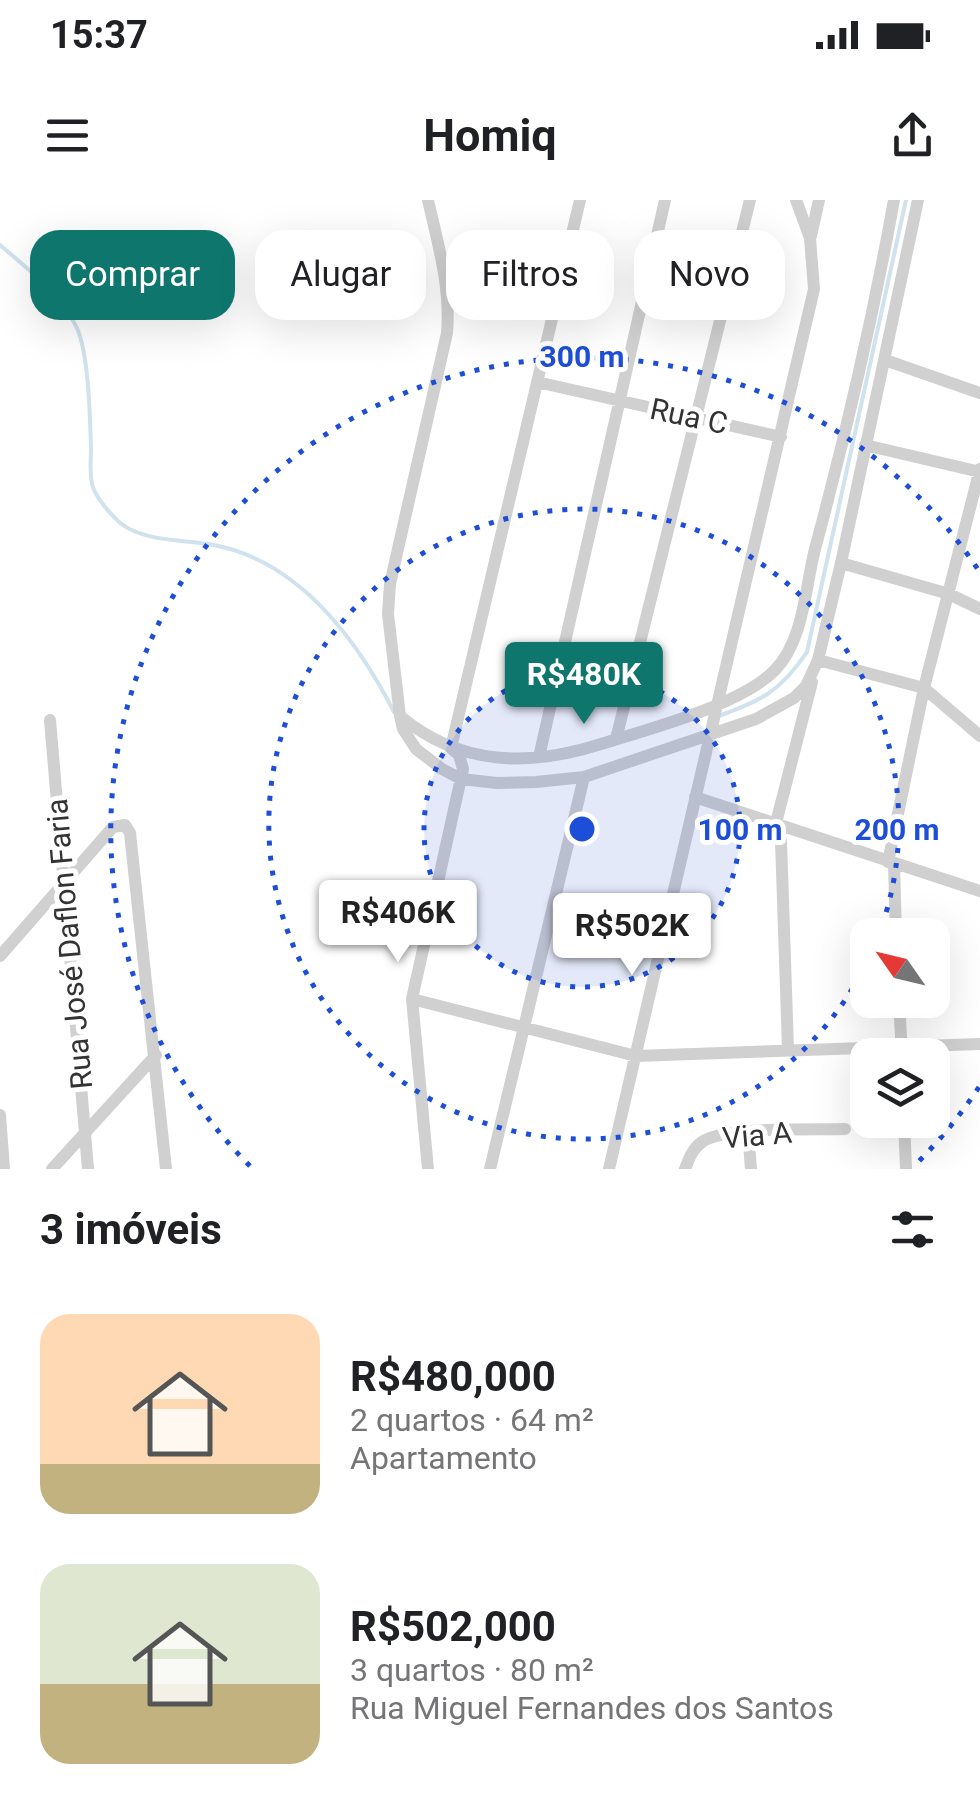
<!DOCTYPE html>
<html lang="pt">
<head>
<meta charset="utf-8">
<style>
  :root { --surface:#fff; --page:#f2f2f2; --text:#202124; --muted:#757577; --accent:#0f766e }
  body { margin:0; font-family:Roboto,sans-serif; background:var(--page); color:var(--text); height:100vh; display:flex; flex-direction:column; font-size:38px; white-space:nowrap }
  * { box-sizing:border-box; margin:0 }
  p { font-size:32px; color:var(--muted) }
  .icon { flex:none; width:55px; height:55px; fill:none; stroke:currentColor; stroke-width:2; stroke-linecap:round; stroke-linejoin:round }
  .map { position:relative; height:969px; overflow:hidden }
  .side { display:flex; flex-direction:column; background:var(--surface); flex:1 }
  .side>* { flex:none }
  .hud { position:absolute; left:30px; top:30px; width:920px; height:90px; display:flex; gap:20px }
  .needle { width:65px; rotate:304deg }
  .buttons { position:absolute; left:850px; top:718px; display:grid; gap:20px }
  .buttons a { display:grid; place-items:center; width:100px; height:100px; border-radius:20px; background:var(--surface); box-shadow:0 10px 40px #0002; font-size:50px }
  .price { position:absolute; translate:-50% -85px; padding:0 22px; border-radius:10px; background:#fff; color:#222; font-size:32px; line-height:65px; filter:drop-shadow(0 2px 5px #0008) }
  .price::after { content:''; position:absolute; left:50%; top:60px; width:30px; height:22px; margin-left:-15px; background:inherit; clip-path:polygon(0 0,100% 0,50% 100%) }
  .price.on { background:var(--accent); color:#fff }
  ul { padding:0; list-style:none }
  li { display:flex; align-items:center; gap:30px; height:250px; padding:0 40px }
  li span { display:grid; place-items:center; flex:none; width:280px; height:200px; border-radius:30px; color:#555 }
  li>.icon { margin-inline-start:auto }
  span .icon { width:120px; height:120px; fill:#fffc; stroke-width:1 }
  li b { font-size:42px }
  h2 { display:flex; justify-content:space-between; align-items:center; height:120px; padding:0 40px; font-size:42px }
  .pill { padding:0 35px; border-radius:30px; background:var(--surface); box-shadow:0 10px 40px #0002; font-size:35px; line-height:90px }
  .pill.on { background:var(--accent); color:#fff }
  .status { display:flex; justify-content:space-between; align-items:center; height:70px; padding:0 50px; background:var(--surface); direction:ltr }
  .status svg { height:28px; fill:currentColor }
  header { display:flex; justify-content:space-between; align-items:center; height:130px; padding:0 40px; background:var(--surface); font-size:45px; font-weight:700 }
  .map>svg:first-child { display:block }
  .lines { fill:none; stroke-linecap:round; stroke-linejoin:round }
  .stream { stroke:#cfe2ee; stroke-width:4 }
  .minor { stroke:#d0d0d0; stroke-width:12 }
  .ring { fill:none; stroke:#1d4ed8; stroke-width:5; stroke-dasharray:5 10 }
  .labels { text-anchor:middle; dominant-baseline:central; stroke-width:10; stroke-linejoin:round; paint-order:stroke }
  .street-label { font-size:30px; fill:#333; stroke:#fff }
  .centre { fill:#1d4ed8; stroke:#fff; stroke-width:5 }
  .ring-label { font-size:30px; text-anchor:middle; font-weight:bold; fill:#1d4ed8; stroke:#fff; stroke-width:10; stroke-linejoin:round; paint-order:stroke }
</style>
</head>
<body>
<div class="status"><b>15:37</b><svg viewBox="0 0 49 12"><path d="M0 12V9h3v3zM5 12V6h3v6zM10 12V3h3v9zM15 12V0h3v12zM26 1h20v11H26zM47 4h2v5h-2z"/></svg></div>
<header><svg class="icon" aria-label="menu" viewBox="0 0 24 24"><path d="M4 6h16M4 12h16M4 18h16"/></svg>Homiq<svg class="icon" aria-label="share" viewBox="0 0 24 24"><path d="M12 15V3M7 8l5-5 5 5M5 13v7h14v-7"/></svg></header>
<div class="map">
<svg width="980" height="969" viewBox="0 0 980 969">
  <rect width="100%" height="100%" fill="#fff"/>
  <g class="lines">
    <path class="stream" d="M 0,45 C 29,70 60,93 77,128 C 89,156 90,218 91,249 C 91,260 89,277 93,287 C 96,297 108,311 115,318 C 135,341 181,340 209,344 C 298,359 356,438 394,512
      M 716,517 C 761,501 780,492 807,452 L 906,0"/>
    <path class="minor" d="M 428,0 C 438,44 451,88 447,133 L 390,384 L 388,414 L 400,516 L 403,529 L 416,549 L 442,569 L 461,579 L 497,583 L 536,582 L 584,577 L 756,519 L 794,498 L 806,486 L 818,460 L 841,363 L 918,0
      M 811,36 L 819,0
      M 885,160 L 980,193
      M 537,182 L 781,237
      M 865,245 L 980,272
      M 841,363 L 949,394 L 980,409
      M 818,460 L 924,488 L 980,536
      M 400,516 C 460,566 529,567 601,544 C 649,529 741,505 775,470 C 804,440 805,388 815,349 C 846,234 873,117 894,0
      M 50,520 L 88,969
      M 616,539 L 750,0
      M 451,548 L 580,0
      M 539,557 L 665,0
      M 695,597 L 980,691
      M 888,662 L 924,488 L 980,269
      M 894,664 L 896,735
      M 0,756 L 113,627 L 125,625 L 130,633 L 166,969
      M 412,799 L 636,856 L 980,844
      M 899,800 L 902,855
      M 788,849 L 781,641 L 776,623 L 812,482
      M 0,915 L 4,969
      M 904,920 L 906,969
      M 748,932 L 751,969
      M 52,969 L 156,855
      M 428,969 L 412,799 L 463,569 L 459,555 L 453,550
      M 490,969 L 584,577
      M 609,969 L 814,89 L 810,38 L 796,0
      M 685,969 C 689,959 692,949 702,942 C 724,926 814,930 845,929"/>
  </g>
  <circle cx="582" cy="629" r="158" fill="#1d4ed8" fill-opacity=".12"/>
  <g class="ring">
    <circle cx="582" cy="629" r="158"/>
    <path d="M867 762A315 315 0 1 1 879 734"/>
    <path d="M979 887A473 473 0 0 1 914 966M250 966A473 473 0 1 1 979 371"/>
  </g>
  <g class="labels">
    <g class="street-label">
      <text transform="translate(689 216) rotate(12)">Rua C</text>
      <text transform="translate(69 744) rotate(-95)">Rua José Daflon Faria</text>
      <text transform="translate(757 935) rotate(-5)">Via A</text>
    </g>
  </g>
  <circle cx="582" cy="629" r="15" class="centre"/>
  <g class="ring-label">
    <text x="582" y="167">300 m</text>
    <text x="740" y="640">100 m</text>
    <text x="897" y="640">200 m</text>
  </g>
</svg>
<div class="buttons">
<a><svg class="needle" viewBox="-14 -14 28 28"><path d="M0-13l5 13h-10z" fill="#e53935"/><path d="M0 13l5-13h-10z" fill="#757577"/></svg></a>
<a><svg class="icon" aria-label="layers" viewBox="0 0 24 24"><path d="M12 4l9 5-9 5-9-5zM3 14l9 5 9-5"/></svg></a>
</div>
<b class="price on" style="left:584px;top:527px">R$480K</b>
<b class="price" style="left:398px;top:765px">R$406K</b>
<b class="price" style="left:632px;top:778px">R$502K</b>
<div class="hud">
<a class="pill on">Comprar</a>
<a class="pill">Alugar</a>
<a class="pill">Filtros</a>
<a class="pill">Novo</a>
</div>
</div>
<section class="side">
<h2>3 imóveis<svg class="icon" aria-label="filters" viewBox="0 0 24 24"><path d="M4 7h16M4 17h16"/><circle cx="9" cy="7" r="2"/><circle cx="15" cy="17" r="2"/></svg></h2>
<ul>
<li><span style="background:linear-gradient(#ffd9b3 75%,#c2b280 0)"><svg class="icon" aria-label="home" viewBox="0 0 24 24"><path d="M3 11l9-7 9 7M6 9v11h12V9"/></svg></span><div><b>R$480,000</b><p>2 quartos · 64 m²</p><p>Apartamento</p></div></li>
<li><span style="background:linear-gradient(#dfe7d0 60%,#c2b280 0)"><svg class="icon" aria-label="home" viewBox="0 0 24 24"><path d="M3 11l9-7 9 7M6 9v11h12V9"/></svg></span><div><b>R$502,000</b><p>3 quartos · 80 m²</p><p>Rua Miguel Fernandes dos Santos</p></div></li>
</ul>
</section>
</body>
</html>
